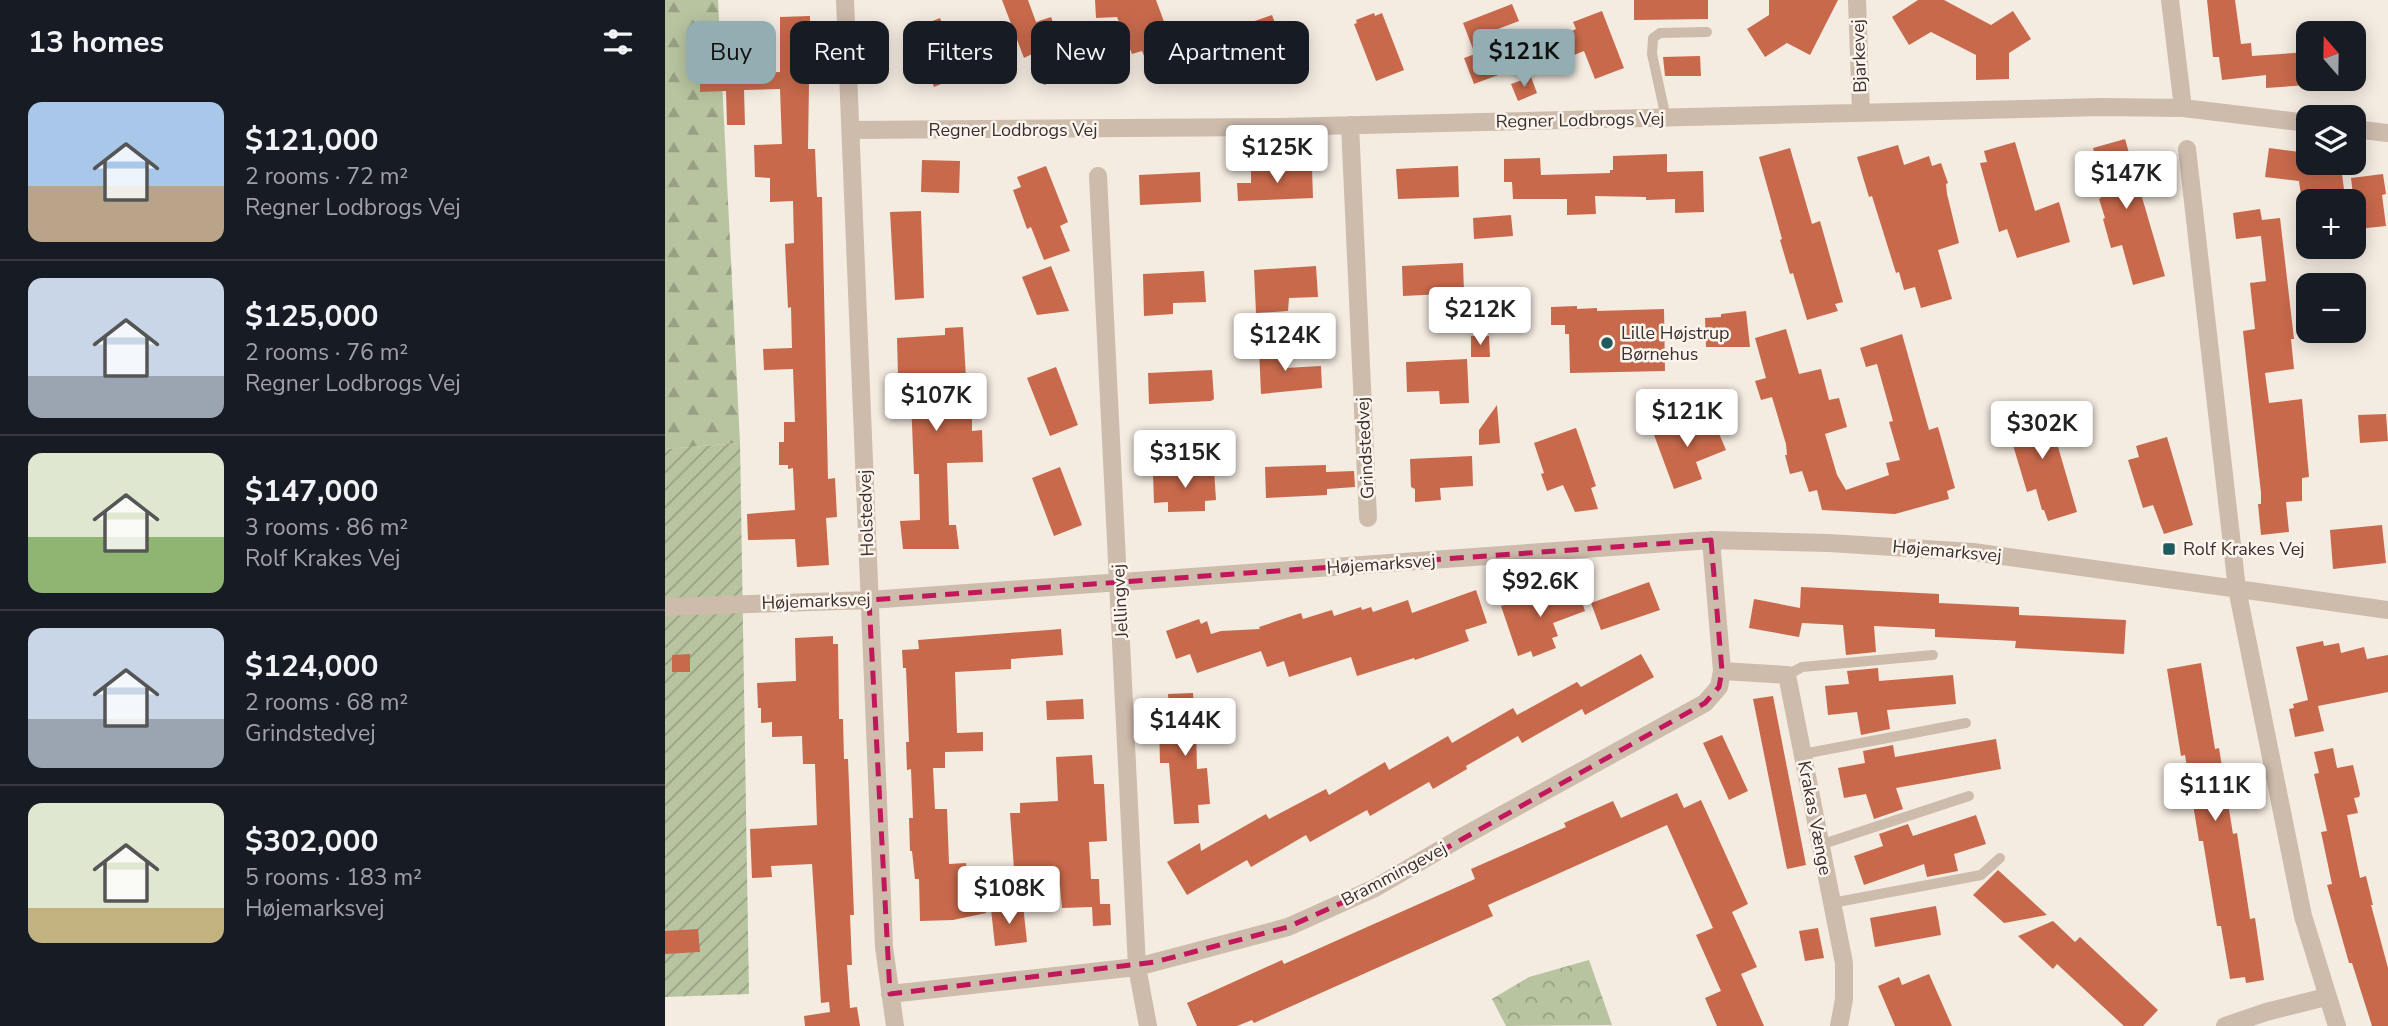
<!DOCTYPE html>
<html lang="en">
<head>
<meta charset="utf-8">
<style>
  :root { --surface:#171b24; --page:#242831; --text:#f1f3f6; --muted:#9ea1a6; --line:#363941; --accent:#92aeb2 }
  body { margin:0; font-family:"Nunito Sans",sans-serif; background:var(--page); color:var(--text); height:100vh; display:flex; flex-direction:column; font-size:26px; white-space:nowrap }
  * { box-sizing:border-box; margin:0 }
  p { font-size:23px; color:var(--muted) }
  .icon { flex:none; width:38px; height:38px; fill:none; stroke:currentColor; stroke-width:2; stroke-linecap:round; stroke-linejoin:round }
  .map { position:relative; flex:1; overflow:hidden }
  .side { display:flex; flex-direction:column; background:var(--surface); width:665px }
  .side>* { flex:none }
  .guide { position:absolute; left:21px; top:21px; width:665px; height:63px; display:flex; gap:14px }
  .needle { width:46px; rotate:340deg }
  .fabs { position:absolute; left:1631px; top:21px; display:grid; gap:14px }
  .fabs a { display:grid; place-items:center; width:70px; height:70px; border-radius:14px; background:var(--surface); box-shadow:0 4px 18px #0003; font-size:35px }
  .price { position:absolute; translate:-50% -60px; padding:0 16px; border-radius:7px; background:#fff; color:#222; font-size:23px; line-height:46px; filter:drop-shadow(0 2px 4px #0008) }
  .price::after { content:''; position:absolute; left:50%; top:42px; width:21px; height:16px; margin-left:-10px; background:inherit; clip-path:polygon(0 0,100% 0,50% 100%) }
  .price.current { background:var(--accent); color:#111 }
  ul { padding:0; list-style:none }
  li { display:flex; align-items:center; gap:21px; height:175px; padding:0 28px }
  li+li { border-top:2px solid var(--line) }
  li span { display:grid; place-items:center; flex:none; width:196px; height:140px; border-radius:14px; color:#555 }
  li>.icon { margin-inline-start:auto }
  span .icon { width:84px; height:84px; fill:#fffc; stroke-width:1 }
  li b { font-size:30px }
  h2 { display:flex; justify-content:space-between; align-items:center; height:84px; padding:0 28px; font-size:30px }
  .chip { padding:0 24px; border-radius:14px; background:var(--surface); box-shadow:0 4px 18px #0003; font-size:24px; line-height:63px }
  .chip.current { background:var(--accent); color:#111 }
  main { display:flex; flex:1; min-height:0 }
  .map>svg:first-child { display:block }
  .forest { fill:url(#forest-firs) }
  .park { fill:url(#park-crowns) }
  .garden { fill:url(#garden-furrows) }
  .building { fill:#c8694b }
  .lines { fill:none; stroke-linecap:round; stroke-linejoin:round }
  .service { stroke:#cdbbac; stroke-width:10 }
  .minor { stroke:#cdbbac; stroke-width:18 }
  .marked { fill:none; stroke:#c2185b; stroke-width:5; stroke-dasharray:14 9; stroke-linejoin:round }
  .poi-dot { fill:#1f5a5e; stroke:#fbf5ee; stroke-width:2.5 }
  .labels { text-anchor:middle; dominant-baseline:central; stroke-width:5; stroke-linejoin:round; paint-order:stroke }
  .street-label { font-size:18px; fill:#3b302b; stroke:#fbf5ee }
  .poi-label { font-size:18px; fill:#3b302b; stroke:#fbf5ee; text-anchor:start }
</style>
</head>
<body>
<main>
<section class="side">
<h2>13 homes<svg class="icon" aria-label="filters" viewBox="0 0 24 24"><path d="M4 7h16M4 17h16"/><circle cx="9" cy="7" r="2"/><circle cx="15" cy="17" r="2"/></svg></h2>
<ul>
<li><span style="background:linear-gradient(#a9c7e8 60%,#b9a48a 0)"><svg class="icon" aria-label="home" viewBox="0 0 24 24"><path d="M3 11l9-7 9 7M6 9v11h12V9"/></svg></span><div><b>$121,000</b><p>2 rooms · 72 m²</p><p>Regner Lodbrogs Vej</p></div></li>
<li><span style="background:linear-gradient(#c9d6e8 70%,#9aa5b1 0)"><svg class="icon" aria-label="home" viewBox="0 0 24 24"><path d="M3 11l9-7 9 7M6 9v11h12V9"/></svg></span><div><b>$125,000</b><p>2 rooms · 76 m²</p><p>Regner Lodbrogs Vej</p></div></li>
<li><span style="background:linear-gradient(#dfe7d0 60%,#8fb573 0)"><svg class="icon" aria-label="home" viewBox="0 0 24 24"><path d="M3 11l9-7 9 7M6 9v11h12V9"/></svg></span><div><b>$147,000</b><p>3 rooms · 86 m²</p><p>Rolf Krakes Vej</p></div></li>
<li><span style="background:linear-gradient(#c9d6e8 65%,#9aa5b1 0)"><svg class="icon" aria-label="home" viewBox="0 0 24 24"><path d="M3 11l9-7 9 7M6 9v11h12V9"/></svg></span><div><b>$124,000</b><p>2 rooms · 68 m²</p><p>Grindstedvej</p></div></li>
<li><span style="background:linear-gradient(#dfe7d0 75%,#c2b280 0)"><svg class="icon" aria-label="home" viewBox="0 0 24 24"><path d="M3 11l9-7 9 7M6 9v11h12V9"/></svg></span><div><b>$302,000</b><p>5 rooms · 183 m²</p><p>Højemarksvej</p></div></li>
</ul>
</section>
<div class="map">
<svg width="1723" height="1026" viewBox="0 0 1723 1026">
  <defs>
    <pattern id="forest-firs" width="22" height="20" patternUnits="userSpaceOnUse" patternTransform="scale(1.75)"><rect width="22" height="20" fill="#b8c4a0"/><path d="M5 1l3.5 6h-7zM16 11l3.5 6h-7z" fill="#97a083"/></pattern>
    <pattern id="park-crowns" width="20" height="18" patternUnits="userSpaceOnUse" patternTransform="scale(1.75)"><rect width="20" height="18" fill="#b8c4a0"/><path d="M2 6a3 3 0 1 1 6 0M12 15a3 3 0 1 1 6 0" fill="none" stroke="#97a083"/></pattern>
    <pattern id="garden-furrows" width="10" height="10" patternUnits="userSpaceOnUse" patternTransform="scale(1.75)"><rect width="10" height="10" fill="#b8c4a0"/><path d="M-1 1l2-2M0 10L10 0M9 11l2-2" fill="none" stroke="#97a083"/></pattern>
  </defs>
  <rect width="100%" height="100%" fill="#f4ebe1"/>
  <path class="forest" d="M 0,0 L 53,0 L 75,443 L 0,449 Z"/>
  <path class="park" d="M 924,960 L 947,1025 L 841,1026 L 827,999 L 864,977 Z"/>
  <path class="garden" d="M 75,443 L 84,994 L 0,997 L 0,449 Z"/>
  <path class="building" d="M 337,0 L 363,0 L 371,22 L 386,17 L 408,75 L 379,85 L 367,54 L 359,58 Z
    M 430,0 L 491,0 L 518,73 L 490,84 L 477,51 L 467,54 L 452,17 L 431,18 Z
    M 969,0 L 1043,0 L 1043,19 L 969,20 Z
    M 1104,0 L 1173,0 L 1145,55 L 1122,43 L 1100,57 L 1082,29 L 1104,15 Z
    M 1253,0 L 1279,0 L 1326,25 L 1348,11 L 1366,39 L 1344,53 L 1344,79 L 1311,80 L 1311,55 L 1266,32 L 1244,45 L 1227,17 Z
    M 1542,0 L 1570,0 L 1576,44 L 1586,43 L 1587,56 L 1643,52 L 1643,85 L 1601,88 L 1601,75 L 1557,80 L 1554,57 L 1548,57 Z
    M 847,4 L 854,21 L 833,29 L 849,69 L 809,84 L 799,58 L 810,54 L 798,23 Z
    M 937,11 L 959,68 L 930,79 L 919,51 L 909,55 L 901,34 L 911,29 L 908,22 Z
    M 709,13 L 710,16 L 717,13 L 739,70 L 711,81 L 689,24 L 692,23 L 691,20 Z
    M 607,15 L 628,72 L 606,80 L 599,80 L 578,25 Z
    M 145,16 L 143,149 L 150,149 L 152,197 L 157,197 L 163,479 L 170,478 L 172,517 L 161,518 L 164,565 L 132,567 L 130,539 L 83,540 L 82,514 L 130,510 L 128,468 L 123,469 L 123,465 L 114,465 L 114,442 L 119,442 L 119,422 L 130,422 L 128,369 L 99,370 L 98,349 L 127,348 L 126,307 L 123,308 L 120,244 L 129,243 L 128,201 L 105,202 L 105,178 L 90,177 L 89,145 L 117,144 L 115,89 L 79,90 L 80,125 L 62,125 L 61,91 L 35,92 L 35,75 L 115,72 L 115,17 Z
    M 275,18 L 297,75 L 269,87 L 247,29 Z
    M 1035,56 L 1036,76 L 1000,76 L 998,57 Z
    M 866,77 L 872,93 L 853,101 L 846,84 Z
    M 1460,139 L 1500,276 L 1468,285 L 1457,245 L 1446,248 L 1438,219 L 1440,218 L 1434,199 L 1436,198 L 1425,160 L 1431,159 L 1428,148 Z
    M 1350,142 L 1370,211 L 1394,202 L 1405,242 L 1352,258 L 1342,229 L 1334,232 L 1315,163 L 1322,162 L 1319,151 Z
    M 1233,145 L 1239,165 L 1264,156 L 1267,166 L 1276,163 L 1283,183 L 1281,184 L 1282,194 L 1294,243 L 1273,250 L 1287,299 L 1256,308 L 1250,287 L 1239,290 L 1234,272 L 1231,273 L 1207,196 L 1204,197 L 1192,157 Z
    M 1125,148 L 1147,224 L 1155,221 L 1178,302 L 1170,304 L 1173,311 L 1142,320 L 1128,273 L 1125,274 L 1115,240 L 1117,239 L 1094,157 Z
    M 1604,148 L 1643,153 L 1643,172 L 1676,167 L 1679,189 L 1636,195 L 1634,181 L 1600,177 Z
    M 1002,154 L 1002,172 L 1038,171 L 1039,212 L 1010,213 L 1010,199 L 981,200 L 981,197 L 930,196 L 931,214 L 902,215 L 902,199 L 848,199 L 847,182 L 839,182 L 839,159 L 875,158 L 876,175 L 945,173 L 945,170 L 948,170 L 948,156 Z
    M 257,160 L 295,161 L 294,193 L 256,192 Z
    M 381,166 L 403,222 L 395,226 L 405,251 L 379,260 L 366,227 L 362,229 L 348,190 L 356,187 L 352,177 Z
    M 793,166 L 794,197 L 733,199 L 731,169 Z
    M 647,168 L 648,198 L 573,201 L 572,183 L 586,183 L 586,170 Z
    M 535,172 L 536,202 L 475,205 L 474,175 Z
    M 1718,174 L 1721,194 L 1717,195 L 1721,226 L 1692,229 L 1686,178 Z
    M 1595,209 L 1597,220 L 1615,218 L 1629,339 L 1626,339 L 1629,369 L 1600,373 L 1604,403 L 1637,399 L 1644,477 L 1637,478 L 1637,501 L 1621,502 L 1624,532 L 1596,535 L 1593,504 L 1596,504 L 1596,493 L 1578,331 L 1590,329 L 1585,283 L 1601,281 L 1596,236 L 1571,239 L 1568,213 Z
    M 256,211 L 259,298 L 230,300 L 225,212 Z
    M 846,215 L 848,236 L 809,239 L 808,218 Z
    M 798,263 L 799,293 L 738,296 L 737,266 Z
    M 386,266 L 404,311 L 372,315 L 357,277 Z
    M 651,266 L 653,297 L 624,298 L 623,311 L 591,313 L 589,270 Z
    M 539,271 L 541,302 L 508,303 L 508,314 L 479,316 L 478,274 Z
    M 912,306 L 912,309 L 932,308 L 932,311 L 999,309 L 1000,371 L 905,373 L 904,334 L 900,334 L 900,325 L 886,325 L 886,307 Z
    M 1081,311 L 1085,347 L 1041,347 L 1040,318 L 1056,317 L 1056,314 Z
    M 298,327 L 301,378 L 286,378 L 287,413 L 307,412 L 307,431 L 317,430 L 318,462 L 282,463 L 284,525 L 291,525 L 294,549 L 238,549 L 235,521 L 255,520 L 254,474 L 249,474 L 245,375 L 233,375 L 232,338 L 280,335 L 280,328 Z
    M 1121,329 L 1134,374 L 1156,369 L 1164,400 L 1174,398 L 1182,427 L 1160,434 L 1172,475 L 1181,490 L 1224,475 L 1221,463 L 1235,460 L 1224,422 L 1228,421 L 1212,364 L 1201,367 L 1195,348 L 1237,334 L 1264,430 L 1273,427 L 1290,488 L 1282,491 L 1284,499 L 1230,514 L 1157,510 L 1152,490 L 1144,492 L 1137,471 L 1125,474 L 1120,455 L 1122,455 L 1121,444 L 1107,397 L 1096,400 L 1090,381 L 1101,378 L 1090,338 Z
    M 806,336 L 824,336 L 825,357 L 806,357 Z
    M 621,346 L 620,368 L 656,366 L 657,388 L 596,394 L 594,348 Z
    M 802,359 L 804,403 L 775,404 L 774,391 L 742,392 L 741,362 Z
    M 391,367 L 413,425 L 385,436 L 362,378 Z
    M 547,370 L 549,399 L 546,401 L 484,404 L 483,373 Z
    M 1380,402 L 1412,512 L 1383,521 L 1379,510 L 1377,510 L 1371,489 L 1362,492 L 1342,425 L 1351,423 L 1348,411 Z
    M 832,405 L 835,443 L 814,445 L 814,430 Z
    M 1037,414 L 1044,434 L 1053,431 L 1061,450 L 1031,462 L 1037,479 L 1009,489 L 988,432 Z
    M 1721,414 L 1723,441 L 1695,443 L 1693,415 Z
    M 911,428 L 931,486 L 926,488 L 933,509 L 910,512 L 898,485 L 882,491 L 876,474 L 879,473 L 869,443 Z
    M 1502,437 L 1528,525 L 1499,534 L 1488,505 L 1478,508 L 1463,460 L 1474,457 L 1471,446 Z
    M 807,456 L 808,486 L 775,488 L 776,500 L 750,502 L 750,489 L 746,487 L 745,459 Z
    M 661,465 L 661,472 L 689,471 L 690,487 L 662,489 L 662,495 L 601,498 L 600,467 Z
    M 395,467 L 417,525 L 389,536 L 367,478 Z
    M 549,470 L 551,500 L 540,501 L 540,511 L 503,512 L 503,502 L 489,503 L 488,473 Z
    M 1717,525 L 1721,563 L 1668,569 L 1665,530 Z
    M 984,582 L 995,610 L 936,630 L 926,603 Z
    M 911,584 L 920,611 L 888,623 L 893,636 L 887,638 L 891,648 L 868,657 L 866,651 L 853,656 L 836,606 L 877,592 L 879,596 Z
    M 1136,587 L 1274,594 L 1274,603 L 1354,607 L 1354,615 L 1461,620 L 1459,654 L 1350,648 L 1351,641 L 1270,637 L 1270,629 L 1209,626 L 1211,652 L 1181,655 L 1178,625 L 1137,623 L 1134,637 L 1084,628 L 1089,599 L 1135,608 Z
    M 811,590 L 822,623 L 800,630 L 804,641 L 750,660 L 749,658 L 692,676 L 686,657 L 624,677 L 619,661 L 602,667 L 596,651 L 532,673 L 525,654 L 511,659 L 501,631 L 534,619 L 536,624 L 542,621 L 546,634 L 556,631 L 595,629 L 594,627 L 636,613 L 638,619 L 667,610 L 669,616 L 696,607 L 697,610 L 706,607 L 708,612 L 743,600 L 747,613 Z
    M 396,629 L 398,655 L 346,659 L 346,669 L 290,672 L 292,733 L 318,732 L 318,751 L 280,752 L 280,768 L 268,768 L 270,809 L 282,809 L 284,864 L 301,863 L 304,895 L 318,893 L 321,913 L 288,920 L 255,921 L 254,879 L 250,879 L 247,851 L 245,851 L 244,818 L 248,818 L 246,769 L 242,770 L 241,742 L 244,742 L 241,668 L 238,668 L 237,650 L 254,649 L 253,640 Z
    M 168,636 L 168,644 L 173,644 L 174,719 L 178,719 L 179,759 L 183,759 L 189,915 L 185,915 L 187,965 L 182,965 L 185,1008 L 192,1007 L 195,1026 L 140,1026 L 139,1016 L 165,1012 L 164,1002 L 156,1003 L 147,864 L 106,866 L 107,877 L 87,878 L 85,829 L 152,825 L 150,764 L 138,764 L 137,736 L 107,737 L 107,722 L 96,723 L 96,708 L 93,708 L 92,683 L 131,681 L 130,638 Z
    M 1658,641 L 1659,646 L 1674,643 L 1676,653 L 1699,647 L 1702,659 L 1723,655 L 1723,692 L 1653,706 L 1659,731 L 1630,737 L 1624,709 L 1629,708 L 1628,704 L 1643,700 L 1631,647 Z
    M 25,654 L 25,672 L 7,672 L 7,655 Z
    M 976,654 L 989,677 L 920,715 L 917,709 L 857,743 L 853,736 L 801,766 L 802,769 L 768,789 L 764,782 L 705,816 L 702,810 L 645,842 L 641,835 L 586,867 L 582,860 L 522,895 L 502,862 L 535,843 L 536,851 L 601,814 L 604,819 L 661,789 L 664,795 L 720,762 L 724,770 L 783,736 L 787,743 L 848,708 L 852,715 L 912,682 L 916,687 Z
    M 1536,663 L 1550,749 L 1554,748 L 1568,834 L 1572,833 L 1585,919 L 1590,918 L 1599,980 L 1581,983 L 1580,977 L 1565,979 L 1556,926 L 1552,926 L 1538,841 L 1534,841 L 1520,755 L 1516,756 L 1502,669 Z
    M 1213,668 L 1214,681 L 1288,675 L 1291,704 L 1222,710 L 1225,729 L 1196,735 L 1192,712 L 1163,715 L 1160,686 L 1184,684 L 1182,671 Z
    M 528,693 L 529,707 L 541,706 L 542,728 L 531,729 L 532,769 L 542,768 L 545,804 L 533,805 L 534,823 L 509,824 L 504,763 L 495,763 L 494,725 L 505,725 L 503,694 Z
    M 1108,696 L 1141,865 L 1122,869 L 1088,699 Z
    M 418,699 L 419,719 L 382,720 L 381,701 Z
    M 1057,735 L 1083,791 L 1064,800 L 1038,743 Z
    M 1331,739 L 1336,769 L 1231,788 L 1238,809 L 1209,819 L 1201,794 L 1179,798 L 1173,768 L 1200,763 L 1198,751 L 1228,745 L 1230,757 Z
    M 1668,748 L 1672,768 L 1688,765 L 1695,794 L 1694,797 L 1689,798 L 1693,813 L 1682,815 L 1695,878 L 1701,876 L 1708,905 L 1706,905 L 1723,968 L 1723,1026 L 1707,1026 L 1687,963 L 1684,963 L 1662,885 L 1667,884 L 1656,832 L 1662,831 L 1649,774 L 1654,773 L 1649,752 Z
    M 427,755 L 429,784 L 439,784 L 442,841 L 424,842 L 426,879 L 434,879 L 435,904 L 445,904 L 446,925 L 428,926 L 427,907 L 397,908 L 395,886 L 377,887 L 376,867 L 349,869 L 345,813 L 355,813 L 355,803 L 393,801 L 391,757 Z
    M 1012,793 L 1019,808 L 1036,800 L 1083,904 L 1067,912 L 1092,967 L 1076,974 L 1099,1026 L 1052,1026 L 1040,998 L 1056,991 L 1031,935 L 1048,928 L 1002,825 L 823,905 L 828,916 L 589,1023 L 587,1020 L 572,1026 L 532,1026 L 522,1003 L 617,960 L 619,964 L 810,879 L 806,869 L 901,827 L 899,823 L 948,801 L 956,818 Z
    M 1311,815 L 1321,844 L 1289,854 L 1293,871 L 1262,877 L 1259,864 L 1199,885 L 1189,856 L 1218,846 L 1214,834 L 1243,824 L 1248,836 Z
    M 1333,870 L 1382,915 L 1339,923 L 1308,895 Z
    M 358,905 L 362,942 L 330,946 L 326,909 Z
    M 1271,906 L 1276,935 L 1210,947 L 1205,918 Z
    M 1388,921 L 1410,942 L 1415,937 L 1493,1010 L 1478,1026 L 1459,1026 L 1392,964 L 1388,969 L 1353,936 Z
    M 1153,928 L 1159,958 L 1140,961 L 1134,931 Z
    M 33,929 L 35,952 L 0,954 L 0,931 Z
    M 1264,974 L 1287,1026 L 1230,1026 L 1213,986 L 1234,977 L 1237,985 Z"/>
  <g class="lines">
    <path class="service" d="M 1001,118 L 987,54 L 988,38 L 995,33 L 1042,32
      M 1122,675 L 1137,667 L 1268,655
      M 1138,754 L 1301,723
      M 1155,845 L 1304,796
      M 1167,903 L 1316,875 L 1335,858"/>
    <path class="minor" d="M 180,0 L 219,947 L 230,1026
      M 1192,0 L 1196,113
      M 1505,0 L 1518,108
      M 685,125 L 703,518
      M 1689,129 L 1723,133
      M 186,130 L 614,127 L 1436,107 L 1518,108 L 1643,123
      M 1522,149 L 1572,589 L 1638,916 L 1672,1026
      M 433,176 L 472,967 L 483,1026
      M 0,607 L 204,600 L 1046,540 L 1164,543 L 1308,552 L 1723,610
      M 1057,671 L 1122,675 L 1179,963 L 1179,999 L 1174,1026
      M 225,994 L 472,967 L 623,927 L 710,888 L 797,837 L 1040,703 L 1054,687 L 1057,671 L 1046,540
      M 1560,1026 L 1601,1012 L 1661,997"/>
  </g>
  <path class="marked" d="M 1046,540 L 1057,671 L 1054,687 L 1040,703 L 710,888 L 623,927 L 490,962 L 225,994 L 204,600 Z"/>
  <g class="poi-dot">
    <circle cx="942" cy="343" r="7"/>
    <rect x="1497" y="542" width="14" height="14" rx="3.5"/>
  </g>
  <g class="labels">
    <g class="street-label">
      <text transform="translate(1194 56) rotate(-92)">Bjarkevej</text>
      <text transform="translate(915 120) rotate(-1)">Regner Lodbrogs Vej</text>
      <text x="348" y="130">Regner Lodbrogs Vej</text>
      <text transform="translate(700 448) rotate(-93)">Grindstedvej</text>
      <text transform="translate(201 513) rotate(-92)">Holstedvej</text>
      <text transform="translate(1282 551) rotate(5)">Højemarksvej</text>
      <text transform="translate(716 564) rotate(-4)">Højemarksvej</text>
      <text transform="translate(151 601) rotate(-2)">Højemarksvej</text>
      <text transform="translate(455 601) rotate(-93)">Jellingvej</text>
      <text transform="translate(1150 818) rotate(79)">Krakas Vænge</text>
      <text transform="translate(729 874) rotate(-28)">Brammingevej</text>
    </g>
    <g class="poi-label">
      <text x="956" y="333">Lille Højstrup<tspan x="956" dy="21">Børnehus</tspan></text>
      <text x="1518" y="549">Rolf Krakes Vej</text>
    </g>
  </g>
</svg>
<div class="fabs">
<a><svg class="needle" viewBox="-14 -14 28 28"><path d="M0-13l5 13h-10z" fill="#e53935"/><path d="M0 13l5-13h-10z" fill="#9ea1a6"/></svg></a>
<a><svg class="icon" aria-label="layers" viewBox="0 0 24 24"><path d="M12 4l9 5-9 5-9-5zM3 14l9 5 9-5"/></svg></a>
<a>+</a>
<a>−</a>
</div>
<b class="price current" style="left:859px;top:89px">$121K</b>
<b class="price" style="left:612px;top:185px">$125K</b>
<b class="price" style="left:1461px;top:211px">$147K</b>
<b class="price" style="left:815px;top:347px">$212K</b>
<b class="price" style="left:620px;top:373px">$124K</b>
<b class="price" style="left:271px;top:433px">$107K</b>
<b class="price" style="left:1022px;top:449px">$121K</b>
<b class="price" style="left:1377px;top:461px">$302K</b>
<b class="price" style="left:520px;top:490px">$315K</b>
<b class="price" style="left:875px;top:619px">$92.6K</b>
<b class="price" style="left:520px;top:758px">$144K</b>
<b class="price" style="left:1550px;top:823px">$111K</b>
<b class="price" style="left:344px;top:926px">$108K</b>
<div class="guide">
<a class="chip current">Buy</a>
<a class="chip">Rent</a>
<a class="chip">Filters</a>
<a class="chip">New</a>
<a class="chip">Apartment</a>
</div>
</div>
</main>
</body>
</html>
